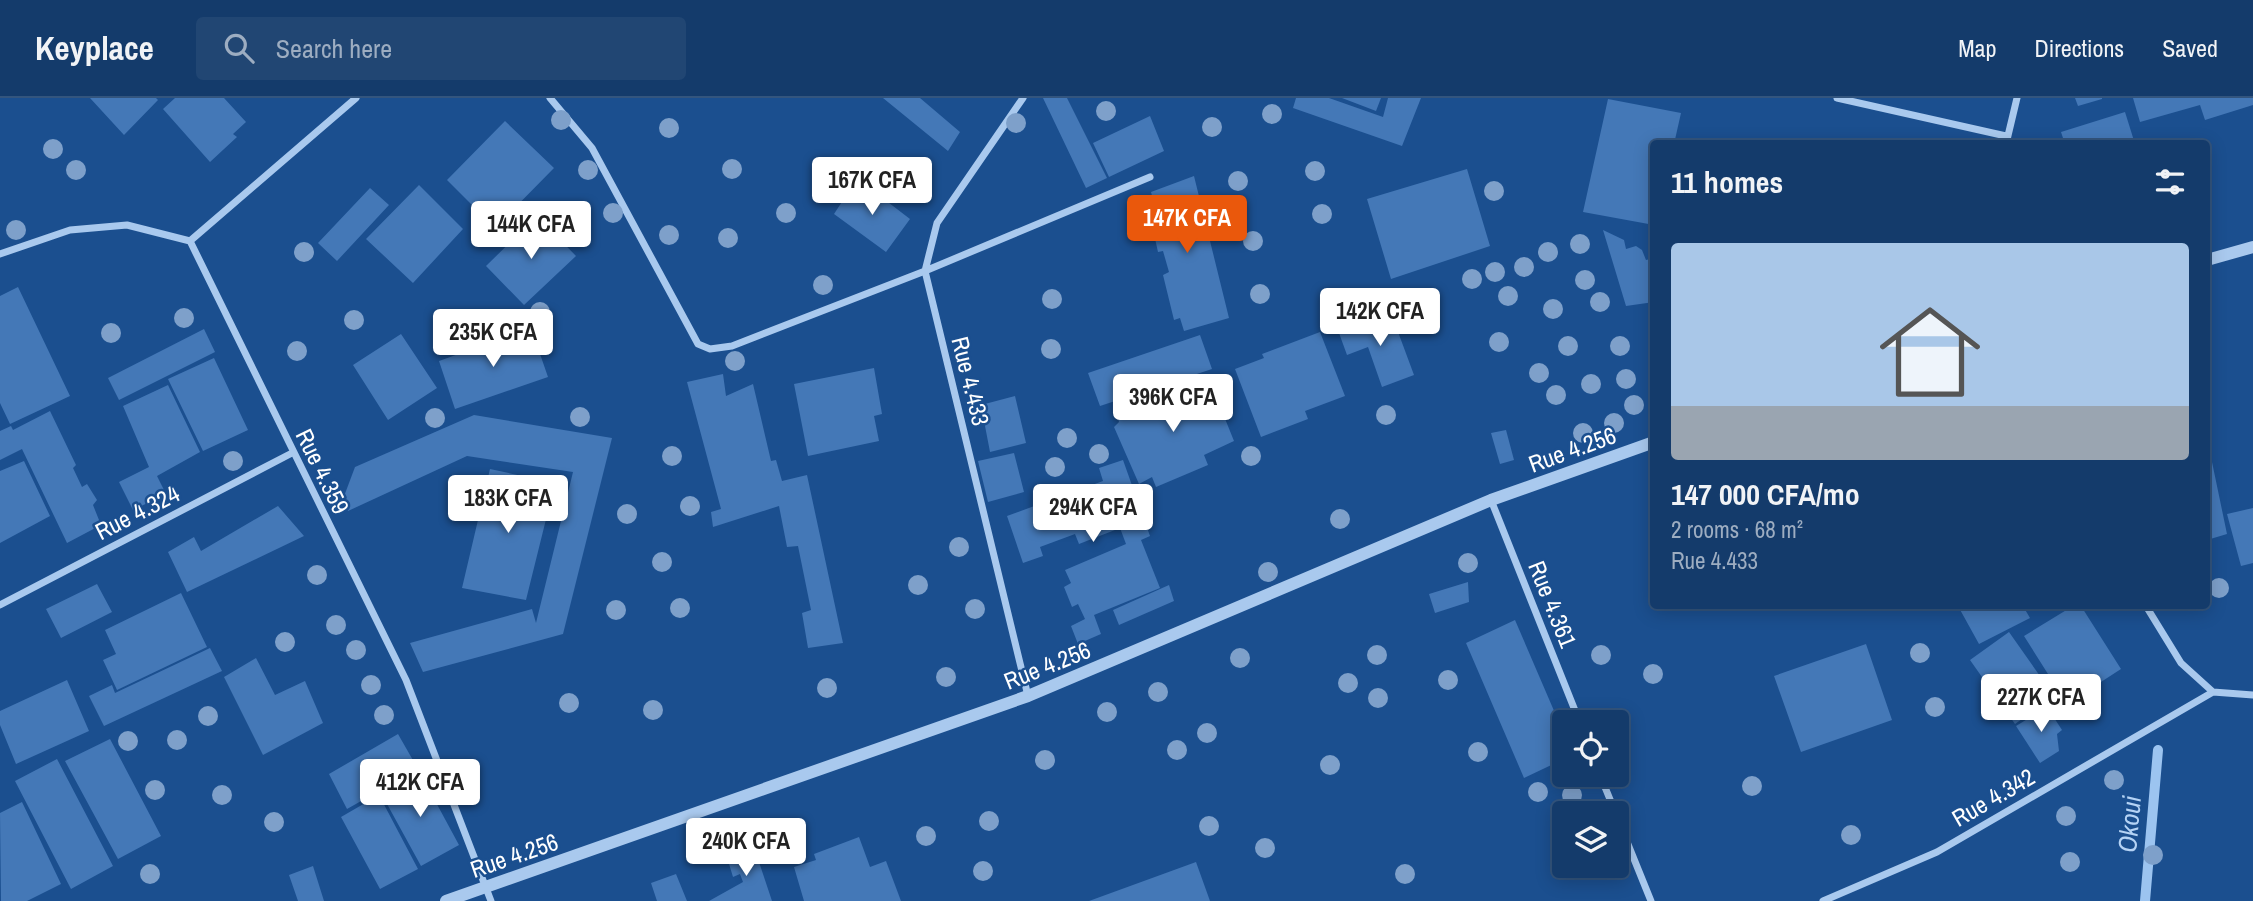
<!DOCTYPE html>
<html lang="en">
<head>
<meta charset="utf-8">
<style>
  :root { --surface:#143b6b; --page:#214673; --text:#f1f3f6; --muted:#9dadc1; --line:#33557e; --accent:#ea580c }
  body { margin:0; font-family:"Archivo Narrow",sans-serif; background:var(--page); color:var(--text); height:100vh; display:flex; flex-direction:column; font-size:26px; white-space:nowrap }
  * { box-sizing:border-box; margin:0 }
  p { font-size:23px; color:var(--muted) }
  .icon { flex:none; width:38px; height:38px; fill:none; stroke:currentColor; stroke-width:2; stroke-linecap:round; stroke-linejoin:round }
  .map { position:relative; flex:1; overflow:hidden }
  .drawer { position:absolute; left:1650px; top:42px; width:560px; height:469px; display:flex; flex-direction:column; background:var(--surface); border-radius:7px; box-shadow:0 4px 18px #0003,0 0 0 2px var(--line) }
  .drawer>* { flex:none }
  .fabs { position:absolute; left:1552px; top:612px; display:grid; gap:14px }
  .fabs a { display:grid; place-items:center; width:77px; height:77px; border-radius:7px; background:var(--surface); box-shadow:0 4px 18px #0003,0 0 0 2px var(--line); font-size:35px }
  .price { position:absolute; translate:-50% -60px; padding:0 16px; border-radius:7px; background:#fff; color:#222; font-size:23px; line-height:46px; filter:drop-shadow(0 2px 4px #0008) }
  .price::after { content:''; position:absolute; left:50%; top:42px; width:21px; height:16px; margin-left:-10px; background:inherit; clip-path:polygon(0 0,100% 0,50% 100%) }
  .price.selected { background:var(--accent); color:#fff }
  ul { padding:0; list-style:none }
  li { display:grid; align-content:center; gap:14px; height:371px; padding:0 21px }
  li span { display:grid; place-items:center; height:217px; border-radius:7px; color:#555 }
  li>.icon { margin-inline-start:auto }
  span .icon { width:126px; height:126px; fill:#fffc; stroke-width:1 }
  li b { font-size:30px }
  h2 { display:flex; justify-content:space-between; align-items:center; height:84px; padding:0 21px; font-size:30px }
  header { display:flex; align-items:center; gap:42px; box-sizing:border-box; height:98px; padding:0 35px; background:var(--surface); border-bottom:2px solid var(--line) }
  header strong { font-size:33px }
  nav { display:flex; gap:38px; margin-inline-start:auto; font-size:24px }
  .search { width:490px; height:63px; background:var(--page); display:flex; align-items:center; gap:18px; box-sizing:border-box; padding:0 24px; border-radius:7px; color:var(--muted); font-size:26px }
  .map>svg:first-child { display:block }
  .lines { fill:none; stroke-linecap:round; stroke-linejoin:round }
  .stream { stroke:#9cc4f0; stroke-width:10 }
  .building { fill:#4478b7 }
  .minor { stroke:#a9c9ee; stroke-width:7 }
  .tertiary { stroke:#a9c9ee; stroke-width:12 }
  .tree { fill:#7ea0ca }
  .labels { text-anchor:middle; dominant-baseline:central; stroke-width:5; stroke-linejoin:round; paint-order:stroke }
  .street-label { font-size:24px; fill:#fff; stroke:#1b4f8f }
  .water-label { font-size:26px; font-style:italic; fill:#b5d3f5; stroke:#1b4f8f }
</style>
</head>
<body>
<header>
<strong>Keyplace</strong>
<div class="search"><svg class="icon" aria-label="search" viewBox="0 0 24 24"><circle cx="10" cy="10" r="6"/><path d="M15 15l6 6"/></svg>Search here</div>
<nav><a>Map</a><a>Directions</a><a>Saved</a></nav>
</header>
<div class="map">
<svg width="2253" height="803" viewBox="0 0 2253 803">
  <rect width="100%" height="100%" fill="#1b4f8f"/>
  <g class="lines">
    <path class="stream" d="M 2145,803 L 2158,652"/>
  </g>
  <path class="building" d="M 90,0 L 156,0 L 158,2 L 124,37 Z
    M 175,0 L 224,0 L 246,24 L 233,36 L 237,39 L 210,64 L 163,11 Z
    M 883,0 L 920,0 L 960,34 L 948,53 Z
    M 1043,0 L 1067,0 L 1107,80 L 1086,90 Z
    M 1296,0 L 1329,0 L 1383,19 L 1388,0 L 1421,0 L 1402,48 L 1293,10 Z
    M 1342,0 L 1381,0 L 1376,13 Z
    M 2075,0 L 2102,0 L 2102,1 L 2078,8 Z
    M 2133,0 L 2253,0 L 2253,7 L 2205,22 L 2200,7 L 2140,24 Z
    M 1608,1 L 1681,15 L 1674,46 L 1654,46 L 1654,127 L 1583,114 Z
    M 2125,14 L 2135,46 L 2065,46 L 2061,34 Z
    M 1150,18 L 1164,53 L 1109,79 L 1093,45 Z
    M 505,23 L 554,70 L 495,130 L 447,82 Z
    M 1467,71 L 1490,148 L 1391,181 L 1367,101 Z
    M 1194,78 L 1229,220 L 1184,233 L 1180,220 L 1174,222 L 1163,177 L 1169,174 L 1163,153 L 1158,154 L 1148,109 L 1154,105 L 1151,94 Z
    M 419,87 L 463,131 L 413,185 L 366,141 Z
    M 853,87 L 869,99 L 872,96 L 880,98 L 910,121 L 886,154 L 834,116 Z
    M 370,90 L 389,107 L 337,163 L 318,145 Z
    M 537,118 L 576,158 L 524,207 L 486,168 Z
    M 1603,132 L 1624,142 L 1626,151 L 1636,148 L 1642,152 L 1646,162 L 1654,160 L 1654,204 L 1626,208 Z
    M 18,189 L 70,298 L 10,326 L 0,305 L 0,198 Z
    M 1391,215 L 1414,277 L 1382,289 L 1368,249 L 1347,257 L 1339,235 Z
    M 531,230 L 548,279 L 455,311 L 439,263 Z
    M 204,231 L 215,254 L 119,302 L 108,280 Z
    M 1320,234 L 1345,298 L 1305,313 L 1308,321 L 1261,339 L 1235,271 L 1264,260 L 1262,256 Z
    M 401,236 L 437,290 L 388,322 L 353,267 Z
    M 1200,237 L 1212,271 L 1100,308 L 1088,275 Z
    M 214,260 L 248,332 L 203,353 L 168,281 Z
    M 874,270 L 882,316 L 874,318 L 879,343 L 808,358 L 794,286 Z
    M 723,276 L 726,298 L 753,286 L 771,363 L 776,362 L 782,383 L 807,377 L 843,545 L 808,550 L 802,515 L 811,512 L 798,448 L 787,449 L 779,408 L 713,429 L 711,414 L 721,411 L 687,284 Z
    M 1209,281 L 1234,343 L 1204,357 L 1208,367 L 1156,389 L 1152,379 L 1139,386 L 1114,329 L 1119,324 L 1117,317 Z
    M 168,287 L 200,354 L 157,378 L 166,396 L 133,412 L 119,384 L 149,369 L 123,308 Z
    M 1015,298 L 1026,345 L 990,354 L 981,307 Z
    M 50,313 L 76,367 L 73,370 L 82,389 L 87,386 L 97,402 L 93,407 L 101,427 L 67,445 L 22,351 L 0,362 L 0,333 L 11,328 L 13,332 Z
    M 474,317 L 612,340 L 563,536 L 423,574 L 410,545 L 532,511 L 536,525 L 573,374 L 467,358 L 348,413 L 343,401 L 355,369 Z
    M 1506,332 L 1514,362 L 1500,366 L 1491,335 Z
    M 2207,340 L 2227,436 L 2207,442 Z
    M 1014,355 L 1024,394 L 988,404 L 978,363 Z
    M 1123,362 L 1150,438 L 1141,442 L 1160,490 L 1094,517 L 1101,536 L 1078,546 L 1071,528 L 1085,521 L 1078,506 L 1072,509 L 1064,489 L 1071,485 L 1065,472 L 1126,446 L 1120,430 L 1079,446 L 1075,436 L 1040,449 L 1043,458 L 1023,465 L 1007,418 L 1103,383 L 1099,370 Z
    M 24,363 L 50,418 L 0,445 L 0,373 Z
    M 490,371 L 555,385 L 526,502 L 462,490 Z
    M 278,408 L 304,438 L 187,494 L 168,454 L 194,439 L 201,453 Z
    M 2253,410 L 2253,465 L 2241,468 L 2227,416 Z
    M 1468,484 L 1469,504 L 1435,515 L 1429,496 Z
    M 97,486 L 112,514 L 61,540 L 46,511 Z
    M 1169,487 L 1174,503 L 1119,527 L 1113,512 Z
    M 181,495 L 207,549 L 117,592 L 103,562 L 116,556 L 105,532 Z
    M 1958,508 L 2023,508 L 2030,520 L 1979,546 Z
    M 2073,508 L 2081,508 L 2121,571 L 2067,606 L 2024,538 Z
    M 1515,522 L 1564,636 L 1564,661 L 1524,680 L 1466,545 Z
    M 2009,534 L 2054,598 L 2015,626 L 1970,562 Z
    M 1866,546 L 1892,622 L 1801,654 L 1774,578 Z
    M 210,550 L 222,573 L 104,628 L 89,598 L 112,587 L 115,595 Z
    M 256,560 L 275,597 L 305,583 L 323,625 L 263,657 L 224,579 Z
    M 67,582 L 89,633 L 16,666 L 0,627 L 0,613 Z
    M 2047,609 L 2062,632 L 2057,636 L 2059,653 L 2040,665 L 2016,628 Z
    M 398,636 L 418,671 L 347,711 L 329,676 Z
    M 110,641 L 161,738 L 118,761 L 65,663 Z
    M 57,661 L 113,768 L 71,791 L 15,683 Z
    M 419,673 L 459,747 L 421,768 L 381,695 Z
    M 379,697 L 418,771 L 380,791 L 341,719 Z
    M 22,704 L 61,786 L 27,803 L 1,803 L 0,715 Z
    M 859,739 L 870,769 L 886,763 L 901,803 L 804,803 L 794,769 L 816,762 L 814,756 Z
    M 753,746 L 772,803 L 709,803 L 743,784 L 740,776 L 733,779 L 726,756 Z
    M 1196,764 L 1210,803 L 1089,803 Z
    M 313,768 L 324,803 L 298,803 L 289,777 Z
    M 676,776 L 687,803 L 657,803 L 651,785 Z"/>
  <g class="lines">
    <path class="minor" d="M 550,0 L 592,50 L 698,246 L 710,251 L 732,248 L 925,173 L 1150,79
      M 1023,0 L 937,125 L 925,173 L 1028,598
      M 1837,0 L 2006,38
      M 2006,46 L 2017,0
      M 190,143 L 356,0
      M 0,156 L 70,132 L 127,127 L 190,143 L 406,582 L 491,803
      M 1491,402 L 1580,625
      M 0,507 L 292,355
      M 2146,508 L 2181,565 L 2213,594 L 2253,597
      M 1600,677 L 1616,716
      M 1617,719 L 1651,803
      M 1823,803 L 1937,754 L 2213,594"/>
    <path class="tertiary" d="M 2207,162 L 2253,149
      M 446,803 L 1028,598 L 1491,402 L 1654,344"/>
  </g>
  <g class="tree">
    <circle cx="1106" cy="13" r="10"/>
    <circle cx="1272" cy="16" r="10"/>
    <circle cx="561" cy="22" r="10"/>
    <circle cx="1016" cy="25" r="10"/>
    <circle cx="1212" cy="29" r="10"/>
    <circle cx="669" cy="30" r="10"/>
    <circle cx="53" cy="51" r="10"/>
    <circle cx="732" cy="71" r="10"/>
    <circle cx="76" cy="72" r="10"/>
    <circle cx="588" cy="72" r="10"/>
    <circle cx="1315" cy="73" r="10"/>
    <circle cx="836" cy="77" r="10"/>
    <circle cx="1238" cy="83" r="10"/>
    <circle cx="1494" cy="93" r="10"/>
    <circle cx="613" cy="115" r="10"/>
    <circle cx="786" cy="115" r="10"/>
    <circle cx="1322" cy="116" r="10"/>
    <circle cx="16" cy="132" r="10"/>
    <circle cx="669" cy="137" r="10"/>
    <circle cx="728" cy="140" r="10"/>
    <circle cx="1253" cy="143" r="10"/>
    <circle cx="1580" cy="146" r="10"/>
    <circle cx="304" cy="154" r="10"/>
    <circle cx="1548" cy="154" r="10"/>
    <circle cx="1524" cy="169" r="10"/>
    <circle cx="1495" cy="174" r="10"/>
    <circle cx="1472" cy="181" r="10"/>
    <circle cx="1585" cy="182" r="10"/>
    <circle cx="823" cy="187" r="10"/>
    <circle cx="1260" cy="196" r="10"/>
    <circle cx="1508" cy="198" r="10"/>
    <circle cx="1052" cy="201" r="10"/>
    <circle cx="1600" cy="204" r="10"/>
    <circle cx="1553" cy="211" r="10"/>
    <circle cx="540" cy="214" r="10"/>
    <circle cx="184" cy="220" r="10"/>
    <circle cx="354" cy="222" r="10"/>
    <circle cx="444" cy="223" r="10"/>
    <circle cx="111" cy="235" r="10"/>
    <circle cx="1499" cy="244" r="10"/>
    <circle cx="1568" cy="248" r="10"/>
    <circle cx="1620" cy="248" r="10"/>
    <circle cx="1051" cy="251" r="10"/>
    <circle cx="297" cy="253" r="10"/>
    <circle cx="735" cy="263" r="10"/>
    <circle cx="1539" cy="275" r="10"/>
    <circle cx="1626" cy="281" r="10"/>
    <circle cx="1591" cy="286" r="10"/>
    <circle cx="1556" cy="297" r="10"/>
    <circle cx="1634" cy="307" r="10"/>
    <circle cx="1386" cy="317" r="10"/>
    <circle cx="580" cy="319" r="10"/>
    <circle cx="435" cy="320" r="10"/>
    <circle cx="1614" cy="325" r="10"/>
    <circle cx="1583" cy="335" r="10"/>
    <circle cx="1067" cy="340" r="10"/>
    <circle cx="1099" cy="356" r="10"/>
    <circle cx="672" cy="358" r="10"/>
    <circle cx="1251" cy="358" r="10"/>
    <circle cx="233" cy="363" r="10"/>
    <circle cx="1055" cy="369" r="10"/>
    <circle cx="690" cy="408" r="10"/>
    <circle cx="627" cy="416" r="10"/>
    <circle cx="1340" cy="421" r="10"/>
    <circle cx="959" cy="449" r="10"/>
    <circle cx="662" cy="464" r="10"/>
    <circle cx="1468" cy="465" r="10"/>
    <circle cx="1268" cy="474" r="10"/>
    <circle cx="317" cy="477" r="10"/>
    <circle cx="918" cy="487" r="10"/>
    <circle cx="2219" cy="490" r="10"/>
    <circle cx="680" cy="510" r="10"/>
    <circle cx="975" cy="511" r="10"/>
    <circle cx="616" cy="512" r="10"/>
    <circle cx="336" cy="527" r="10"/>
    <circle cx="285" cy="544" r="10"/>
    <circle cx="356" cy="552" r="10"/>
    <circle cx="1920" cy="555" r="10"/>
    <circle cx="1377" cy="557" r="10"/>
    <circle cx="1601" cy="557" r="10"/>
    <circle cx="1240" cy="560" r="10"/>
    <circle cx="1653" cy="576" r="10"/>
    <circle cx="946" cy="579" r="10"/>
    <circle cx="1448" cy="582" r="10"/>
    <circle cx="1348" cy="585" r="10"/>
    <circle cx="371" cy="587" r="10"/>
    <circle cx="827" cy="590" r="10"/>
    <circle cx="1158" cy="594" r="10"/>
    <circle cx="1378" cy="600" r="10"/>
    <circle cx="569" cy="605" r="10"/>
    <circle cx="1935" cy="609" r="10"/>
    <circle cx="653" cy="612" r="10"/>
    <circle cx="1107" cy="614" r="10"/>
    <circle cx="384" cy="617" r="10"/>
    <circle cx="208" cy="618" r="10"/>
    <circle cx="1207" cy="635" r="10"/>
    <circle cx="177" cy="642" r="10"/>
    <circle cx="128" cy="643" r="10"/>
    <circle cx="1177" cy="652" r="10"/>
    <circle cx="1478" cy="654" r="10"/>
    <circle cx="1045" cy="662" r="10"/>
    <circle cx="1330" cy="667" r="10"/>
    <circle cx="2114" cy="682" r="10"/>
    <circle cx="1752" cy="688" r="10"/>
    <circle cx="155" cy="692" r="10"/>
    <circle cx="1538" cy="694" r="10"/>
    <circle cx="222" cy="697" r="10"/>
    <circle cx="1572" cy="697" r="10"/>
    <circle cx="2066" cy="718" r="10"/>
    <circle cx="989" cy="723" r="10"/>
    <circle cx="274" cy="724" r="10"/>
    <circle cx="1209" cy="728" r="10"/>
    <circle cx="1851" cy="737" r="10"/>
    <circle cx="926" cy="738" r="10"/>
    <circle cx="1265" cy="750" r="10"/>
    <circle cx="2153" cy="757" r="10"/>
    <circle cx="2070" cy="764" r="10"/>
    <circle cx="983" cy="773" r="10"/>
    <circle cx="150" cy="776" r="10"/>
    <circle cx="1405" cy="776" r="10"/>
  </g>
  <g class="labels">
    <g class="street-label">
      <text transform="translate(971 283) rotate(76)">Rue 4.433</text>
      <text transform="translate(1572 351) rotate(-20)">Rue 4.256</text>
      <text transform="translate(323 373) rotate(64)">Rue 4.359</text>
      <text transform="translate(137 414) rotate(-27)">Rue 4.324</text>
      <text transform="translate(1553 506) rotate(68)">Rue 4.361</text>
      <text transform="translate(1047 567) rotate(-22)">Rue 4.256</text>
      <text transform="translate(1993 699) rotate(-30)">Rue 4.342</text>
      <text transform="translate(514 757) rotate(-19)">Rue 4.256</text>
    </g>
    <g class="water-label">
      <text transform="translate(2129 726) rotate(-85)">Okoui</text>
    </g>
  </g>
</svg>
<div class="fabs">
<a><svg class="icon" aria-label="locate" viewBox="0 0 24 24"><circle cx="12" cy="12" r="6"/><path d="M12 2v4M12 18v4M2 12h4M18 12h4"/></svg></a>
<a><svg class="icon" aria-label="layers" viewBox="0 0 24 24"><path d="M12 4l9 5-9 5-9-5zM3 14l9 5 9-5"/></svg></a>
</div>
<b class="price" style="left:872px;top:119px">167K CFA</b>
<b class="price selected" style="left:1187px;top:157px">147K CFA</b>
<b class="price" style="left:531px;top:163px">144K CFA</b>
<b class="price" style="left:1380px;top:250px">142K CFA</b>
<b class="price" style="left:493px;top:271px">235K CFA</b>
<b class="price" style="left:1173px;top:336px">396K CFA</b>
<b class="price" style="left:508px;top:437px">183K CFA</b>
<b class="price" style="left:1093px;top:446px">294K CFA</b>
<b class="price" style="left:2041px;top:636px">227K CFA</b>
<b class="price" style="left:420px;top:721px">412K CFA</b>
<b class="price" style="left:746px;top:780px">240K CFA</b>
<section class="drawer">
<h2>11 homes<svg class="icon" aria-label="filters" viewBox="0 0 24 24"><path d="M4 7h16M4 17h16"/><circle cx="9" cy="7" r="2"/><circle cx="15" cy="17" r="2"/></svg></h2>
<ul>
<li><span style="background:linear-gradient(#a9c7e8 75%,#9aa5b1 0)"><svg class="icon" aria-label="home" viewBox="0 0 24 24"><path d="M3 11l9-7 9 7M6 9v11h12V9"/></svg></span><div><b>147 000 CFA/mo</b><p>2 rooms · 68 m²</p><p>Rue 4.433</p></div></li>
</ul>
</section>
</div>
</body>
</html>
